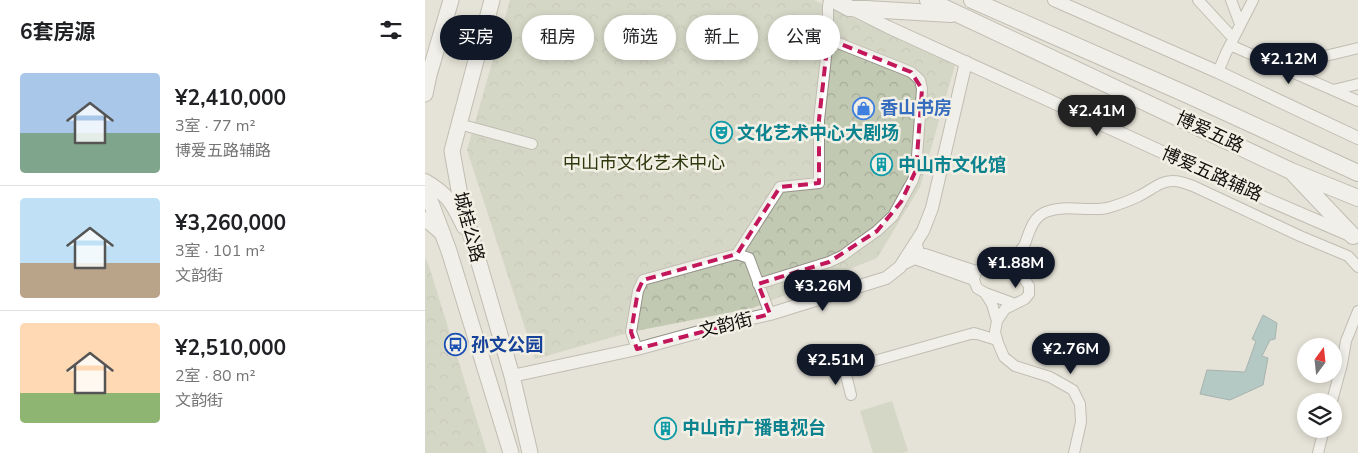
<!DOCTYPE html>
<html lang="zh">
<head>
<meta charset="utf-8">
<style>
  :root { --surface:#fff; --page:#f2f2f2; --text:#202124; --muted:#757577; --line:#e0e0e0; --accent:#111827 }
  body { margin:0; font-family:"Nunito Sans","Noto Sans SC",sans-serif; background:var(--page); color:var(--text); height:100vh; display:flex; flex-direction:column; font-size:19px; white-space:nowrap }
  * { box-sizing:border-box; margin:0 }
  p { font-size:16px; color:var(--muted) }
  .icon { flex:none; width:28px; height:28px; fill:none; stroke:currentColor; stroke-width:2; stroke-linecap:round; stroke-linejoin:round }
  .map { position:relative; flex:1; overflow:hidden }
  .sheet { display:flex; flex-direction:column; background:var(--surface); width:425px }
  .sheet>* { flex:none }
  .top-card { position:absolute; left:15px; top:15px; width:475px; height:45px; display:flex; gap:10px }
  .needle { width:32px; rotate:15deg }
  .tools { position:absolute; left:872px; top:338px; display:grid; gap:10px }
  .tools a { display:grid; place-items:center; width:45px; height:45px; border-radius:50%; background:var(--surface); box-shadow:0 2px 8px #0003; font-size:25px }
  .price { position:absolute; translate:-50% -42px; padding:0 11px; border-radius:18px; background:var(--accent); color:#fff; font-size:16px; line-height:32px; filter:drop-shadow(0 1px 2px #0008) }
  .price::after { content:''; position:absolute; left:50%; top:30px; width:15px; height:11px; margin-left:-8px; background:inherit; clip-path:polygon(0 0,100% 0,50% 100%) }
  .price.active { background:#222; color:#fff }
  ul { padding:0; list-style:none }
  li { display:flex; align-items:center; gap:15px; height:125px; padding:0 20px }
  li+li { border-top:1px solid var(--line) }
  li span { display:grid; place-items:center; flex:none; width:140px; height:100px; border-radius:5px; color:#555 }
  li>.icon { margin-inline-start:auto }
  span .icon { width:60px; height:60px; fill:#fffc; stroke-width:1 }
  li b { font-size:21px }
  h2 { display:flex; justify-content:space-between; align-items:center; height:60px; padding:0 20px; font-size:21px }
  .tag { padding:0 18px; border-radius:22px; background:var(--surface); box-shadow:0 2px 8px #0003; font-size:18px; line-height:45px }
  .tag.active { background:var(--accent); color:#fff }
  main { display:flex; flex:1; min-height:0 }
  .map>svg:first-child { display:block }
  .grass { fill:#c2c9b2 }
  .park { fill:url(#park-crowns) }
  .water { fill:#79a9ae; stroke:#5a7b7d }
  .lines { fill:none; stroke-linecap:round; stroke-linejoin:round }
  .minor-casing { stroke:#949187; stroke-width:12 }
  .tertiary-casing { stroke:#949187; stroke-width:14 }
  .secondary-casing { stroke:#949187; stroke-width:16 }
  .primary-casing { stroke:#949187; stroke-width:17 }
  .trunk-casing { stroke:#949187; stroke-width:18 }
  .minor { stroke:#fff; stroke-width:10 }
  .tertiary { stroke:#fff; stroke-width:12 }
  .secondary { stroke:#fff; stroke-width:14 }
  .primary { stroke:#fff; stroke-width:15 }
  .trunk { stroke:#fff; stroke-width:16 }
  .marked { fill:none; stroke:#c2185b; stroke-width:4; stroke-dasharray:10 6; stroke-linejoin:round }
  .labels { text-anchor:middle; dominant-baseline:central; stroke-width:5; stroke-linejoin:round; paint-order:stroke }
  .shop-label { font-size:18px; font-weight:bold; fill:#366cbe; stroke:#f2efe4; text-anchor:start }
  .street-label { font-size:18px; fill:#110f0c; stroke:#f2efe4 }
  .culture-label { font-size:18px; font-weight:bold; fill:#0d838f; stroke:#f2efe4; text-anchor:start }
  .park-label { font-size:18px; fill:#2e380d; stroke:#f2efe4 }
  .transit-label { font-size:18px; font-weight:bold; fill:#164399; stroke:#f2efe4; text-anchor:start }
</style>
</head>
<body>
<main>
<section class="sheet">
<h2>6套房源<svg class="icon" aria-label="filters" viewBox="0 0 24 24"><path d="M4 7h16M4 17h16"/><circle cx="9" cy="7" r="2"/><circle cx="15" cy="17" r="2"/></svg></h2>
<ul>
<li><span style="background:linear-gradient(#a9c7e8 60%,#7fa58c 0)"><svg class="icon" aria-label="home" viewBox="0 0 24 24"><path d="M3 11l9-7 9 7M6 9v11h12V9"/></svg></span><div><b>¥2,410,000</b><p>3室 · 77 m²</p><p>博爱五路辅路</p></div></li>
<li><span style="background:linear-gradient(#bfe0f5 65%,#b9a48a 0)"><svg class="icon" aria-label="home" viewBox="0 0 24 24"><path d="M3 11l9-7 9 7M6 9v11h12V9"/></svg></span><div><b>¥3,260,000</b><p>3室 · 101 m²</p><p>文韵街</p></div></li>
<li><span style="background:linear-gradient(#ffd9b3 70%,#8fb573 0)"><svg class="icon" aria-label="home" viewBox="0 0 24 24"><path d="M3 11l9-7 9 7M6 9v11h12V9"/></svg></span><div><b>¥2,510,000</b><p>2室 · 80 m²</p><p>文韵街</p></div></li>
</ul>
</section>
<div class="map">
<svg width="933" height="453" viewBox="0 0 933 453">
  <defs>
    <pattern id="park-crowns" width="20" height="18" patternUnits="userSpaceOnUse" patternTransform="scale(1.25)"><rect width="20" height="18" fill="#c2c9b2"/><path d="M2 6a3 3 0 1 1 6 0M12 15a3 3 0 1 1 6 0" fill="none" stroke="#a6ab98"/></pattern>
  </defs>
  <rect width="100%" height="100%" fill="#e5e2d7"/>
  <path class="grass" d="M 467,401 L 483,451 L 477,453 L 448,453 L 435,411 Z"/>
  <path class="park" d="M 85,0 L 389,0 L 530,65 L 495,187 L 452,258 L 328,308 L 206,332 L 110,359 L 42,150 Z
    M 0,258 L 4,266 L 62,453 L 0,453 Z"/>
  <path class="water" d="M 838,315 L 852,323 L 850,339 L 845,340 L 837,356 L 843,358 L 838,385 L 805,400 L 775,394 L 782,370 L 820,372 L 831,341 L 827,339 Z"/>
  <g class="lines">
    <defs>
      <path id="minor" d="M 773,0 L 808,38
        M 806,0 L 815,24
        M 805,45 L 933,101
        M 855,67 L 933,48
        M 793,72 L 801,53 L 828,0
        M 908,90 L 933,84
        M 34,124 L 107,144
        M 491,241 L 494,252 L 551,271
        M 599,246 C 604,234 607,217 621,212 C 640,204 662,212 682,208 C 693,205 704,201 714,196 C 725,191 736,180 749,181 C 755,181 762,184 768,186 L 875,236 L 923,256 L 933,267
        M 312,254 L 355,187 L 394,183 L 394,120 L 403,39 L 403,6 L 404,0
        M 475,266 L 490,259 L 549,280 L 552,288 L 560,293 L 590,304 L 600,299 L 604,294 L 604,286 L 598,277 C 583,272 565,263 551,271 L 549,280
        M 568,268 L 587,260 L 599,246 L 598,267 L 600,279
        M 333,284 L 404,262 L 417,256 L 428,248 L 452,231 L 468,216 L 488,180 L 491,170 L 497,89 L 495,80 L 486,72 L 403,39
        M 560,293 L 567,304 L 572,321 L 580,309 L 590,304
        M 572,321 L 570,332 L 573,343 L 579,357 L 590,366 L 625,377 L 648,390 L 655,404 L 656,422 L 649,453
        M 212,349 L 206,332 L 213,291 L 218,280 L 312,254 L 324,258 L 345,314
        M 426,395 L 420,371 L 435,365 L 549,333 L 572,340
        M 907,401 L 917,364 L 921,341 L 933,311
        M 893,453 L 899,429"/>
      <path id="tertiary" d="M 629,0 L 793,72 L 933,138
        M 429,10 L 463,27 L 816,188 L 925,235
        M 87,376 L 212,349 L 318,320 L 345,314 L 461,278 L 475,267 L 498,231 L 507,208 L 541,62"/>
      <path id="secondary" d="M 0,181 C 24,195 27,203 39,227
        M 0,219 L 18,234"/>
      <path id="primary" d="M 67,0 L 27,151 L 36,201 L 87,376 L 105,453
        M 0,94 L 4,75 L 26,0
        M 0,187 L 24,251 L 86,453"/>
      <path id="trunk" d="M 409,0 L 424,8 L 526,14
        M 503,0 L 866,171 L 933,198
        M 547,0 L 763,95 L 933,173
        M 869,174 L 928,236"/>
    </defs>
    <use href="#minor" class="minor-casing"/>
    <use href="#tertiary" class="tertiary-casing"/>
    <use href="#secondary" class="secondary-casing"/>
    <use href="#primary" class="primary-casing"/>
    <use href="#trunk" class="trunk-casing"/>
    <use href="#minor" class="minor"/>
    <use href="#tertiary" class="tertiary"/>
    <use href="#secondary" class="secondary"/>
    <use href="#primary" class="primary"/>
    <use href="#trunk" class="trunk"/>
  </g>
  <path d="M0 0H933V453H0ZM 403,39 L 486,72 L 497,89 L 491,170 L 476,202 L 452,231 L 404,262 L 333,284 L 345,314 L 212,349 L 206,332 L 213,291 L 218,280 L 312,254 L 355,187 L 394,183 L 394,120 Z" fill="#e5e2d7" fill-opacity=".55" fill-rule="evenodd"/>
  <path class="marked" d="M 403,39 L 486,72 L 497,89 L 491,170 L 476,202 L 452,231 L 404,262 L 333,284 L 345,314 L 212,349 L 206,332 L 213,291 L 218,280 L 312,254 L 355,187 L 394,183 L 394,120 Z"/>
  <defs>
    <symbol id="shop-ring" viewBox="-11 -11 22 22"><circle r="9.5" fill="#f2efe4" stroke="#3f7fe0" stroke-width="1.5"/><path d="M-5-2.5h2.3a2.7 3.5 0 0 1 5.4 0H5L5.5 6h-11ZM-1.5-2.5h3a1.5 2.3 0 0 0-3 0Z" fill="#3f7fe0"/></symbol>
    <symbol id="theatre-ring" viewBox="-11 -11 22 22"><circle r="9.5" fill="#f2efe4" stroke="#0f9aa8" stroke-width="1.5"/><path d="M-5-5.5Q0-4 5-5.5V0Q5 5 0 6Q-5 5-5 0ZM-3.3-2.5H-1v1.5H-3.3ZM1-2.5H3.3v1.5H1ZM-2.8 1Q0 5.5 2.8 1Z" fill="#0f9aa8"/></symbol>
    <symbol id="building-ring" viewBox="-11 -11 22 22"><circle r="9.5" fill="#f2efe4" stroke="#0f9aa8" stroke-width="1.5"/><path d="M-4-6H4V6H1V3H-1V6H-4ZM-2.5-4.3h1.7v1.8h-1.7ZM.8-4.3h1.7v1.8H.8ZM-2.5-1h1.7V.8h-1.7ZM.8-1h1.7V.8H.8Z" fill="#0f9aa8"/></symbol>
    <symbol id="bus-ring" viewBox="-11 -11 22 22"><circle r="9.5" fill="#f2efe4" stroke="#1a4fb4" stroke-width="1.5"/><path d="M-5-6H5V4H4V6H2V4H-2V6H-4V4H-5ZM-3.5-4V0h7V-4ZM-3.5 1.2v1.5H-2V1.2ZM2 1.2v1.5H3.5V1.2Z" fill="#1a4fb4"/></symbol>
  </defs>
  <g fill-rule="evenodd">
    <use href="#shop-ring" x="426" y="96" width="25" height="25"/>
    <use href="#theatre-ring" x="284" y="120" width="25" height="25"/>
    <use href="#building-ring" x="444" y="152" width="25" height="25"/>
    <use href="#bus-ring" x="18" y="332" width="25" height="25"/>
    <use href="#building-ring" x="228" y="416" width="25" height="25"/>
  </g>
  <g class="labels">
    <g class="shop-label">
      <text x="455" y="108">香山书房</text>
    </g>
    <g class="street-label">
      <text transform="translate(785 132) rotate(25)">博爱五路</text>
      <text transform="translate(787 174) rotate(24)">博爱五路辅路</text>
      <text transform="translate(44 227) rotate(75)">城桂公路</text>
      <text transform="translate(301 325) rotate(-14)">文韵街</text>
    </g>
    <g class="culture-label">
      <text x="312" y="133">文化艺术中心大剧场</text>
      <text x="473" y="165">中山市文化馆</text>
      <text x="257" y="428">中山市广播电视台</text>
    </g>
    <g class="park-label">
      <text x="219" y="163">中山市文化艺术中心</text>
    </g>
    <g class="transit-label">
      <text x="46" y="345">孙文公园</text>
    </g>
  </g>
</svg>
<div class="tools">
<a><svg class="needle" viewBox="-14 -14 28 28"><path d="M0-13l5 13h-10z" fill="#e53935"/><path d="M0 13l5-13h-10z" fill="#757577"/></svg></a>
<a><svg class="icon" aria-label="layers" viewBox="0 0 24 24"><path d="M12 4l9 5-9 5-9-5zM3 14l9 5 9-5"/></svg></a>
</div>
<b class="price" style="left:864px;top:85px">¥2.12M</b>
<b class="price active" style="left:672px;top:137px">¥2.41M</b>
<b class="price" style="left:591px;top:289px">¥1.88M</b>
<b class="price" style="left:398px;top:312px">¥3.26M</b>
<b class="price" style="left:646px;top:375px">¥2.76M</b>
<b class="price" style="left:411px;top:386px">¥2.51M</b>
<div class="top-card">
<a class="tag active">买房</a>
<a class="tag">租房</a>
<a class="tag">筛选</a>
<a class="tag">新上</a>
<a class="tag">公寓</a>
</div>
</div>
</main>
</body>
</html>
